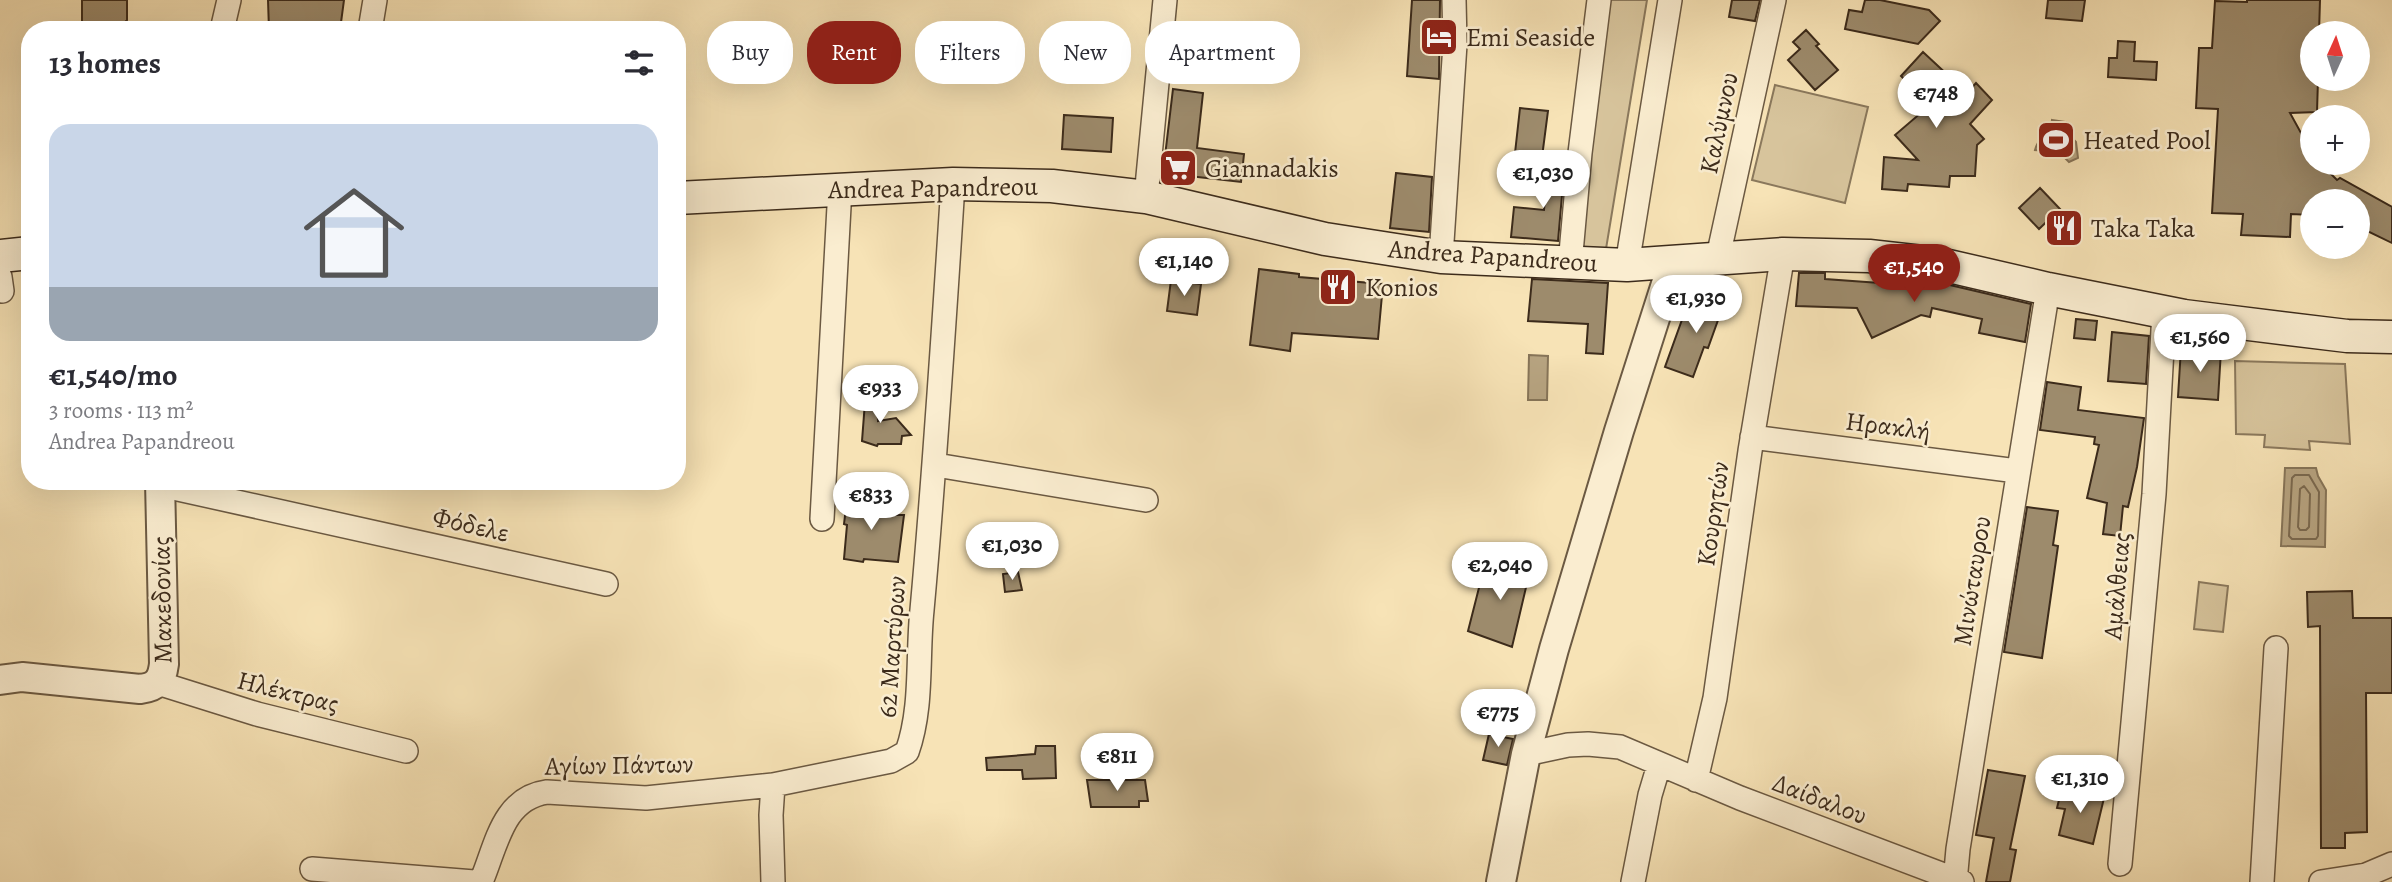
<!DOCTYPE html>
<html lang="en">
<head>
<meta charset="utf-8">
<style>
  :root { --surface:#fff; --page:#f7f7f7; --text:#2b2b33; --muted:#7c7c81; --line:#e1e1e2; --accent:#8f2418 }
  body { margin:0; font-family:Alegreya,serif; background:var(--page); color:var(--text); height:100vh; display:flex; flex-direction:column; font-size:26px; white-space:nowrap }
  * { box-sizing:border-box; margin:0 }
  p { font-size:23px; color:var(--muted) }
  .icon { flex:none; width:38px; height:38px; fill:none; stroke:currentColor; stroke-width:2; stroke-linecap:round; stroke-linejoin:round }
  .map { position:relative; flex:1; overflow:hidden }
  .drawer { position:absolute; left:21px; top:21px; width:665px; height:469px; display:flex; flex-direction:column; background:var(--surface); border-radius:28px; box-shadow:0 7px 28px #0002 }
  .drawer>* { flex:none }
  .top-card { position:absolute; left:707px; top:21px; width:665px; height:63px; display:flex; gap:14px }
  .needle { width:46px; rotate:3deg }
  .buttons { position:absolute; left:2300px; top:21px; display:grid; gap:14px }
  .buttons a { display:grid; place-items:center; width:70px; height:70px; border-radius:50%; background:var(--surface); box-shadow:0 7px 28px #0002; font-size:35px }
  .price { position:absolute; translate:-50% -60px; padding:0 16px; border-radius:24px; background:#fff; color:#222; font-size:23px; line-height:46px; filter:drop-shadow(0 2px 4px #0008) }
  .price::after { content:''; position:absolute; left:50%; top:42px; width:21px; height:16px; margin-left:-10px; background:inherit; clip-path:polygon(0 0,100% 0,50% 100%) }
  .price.selected { background:var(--accent); color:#fff }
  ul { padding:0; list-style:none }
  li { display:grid; align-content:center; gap:14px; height:371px; padding:0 28px }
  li+li { border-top:2px solid var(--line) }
  li span { display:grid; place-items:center; height:217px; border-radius:21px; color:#555 }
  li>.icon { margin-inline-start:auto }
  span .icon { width:126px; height:126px; fill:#fffc; stroke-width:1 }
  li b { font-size:30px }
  h2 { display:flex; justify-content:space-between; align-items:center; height:84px; padding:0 28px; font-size:30px }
  .pill { padding:0 24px; border-radius:28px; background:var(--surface); box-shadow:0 7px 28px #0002; font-size:24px; line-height:63px }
  .pill.selected { background:var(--accent); color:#fff }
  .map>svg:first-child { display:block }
  .green { fill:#d7c49c; stroke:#8a785c; stroke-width:2 }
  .water { fill:#b7a481; stroke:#867458; stroke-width:2 }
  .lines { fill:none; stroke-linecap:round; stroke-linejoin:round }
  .shore { stroke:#7a684e; stroke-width:2 }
  .building { fill:#9d8b6c; stroke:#3c2b1b; stroke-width:2 }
  .minor-casing { stroke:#6b5942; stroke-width:26 }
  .tertiary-casing { stroke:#6b5942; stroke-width:32 }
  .secondary-casing { stroke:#3c2b1b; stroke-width:35 }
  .minor { stroke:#faedd0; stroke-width:23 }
  .tertiary { stroke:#faedd0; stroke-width:28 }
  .secondary { stroke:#faedd0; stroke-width:32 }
  .labels { text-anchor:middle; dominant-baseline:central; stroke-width:5; stroke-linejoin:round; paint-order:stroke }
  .poi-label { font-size:26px; fill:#3c2b1b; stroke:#faedd0; text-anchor:start }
  .street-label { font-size:26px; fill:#3c2b1b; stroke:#faedd0 }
</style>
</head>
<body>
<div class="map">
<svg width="2392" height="882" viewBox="0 0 2392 882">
  <rect width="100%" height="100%" fill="#f7e3b6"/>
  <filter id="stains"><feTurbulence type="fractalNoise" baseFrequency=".00286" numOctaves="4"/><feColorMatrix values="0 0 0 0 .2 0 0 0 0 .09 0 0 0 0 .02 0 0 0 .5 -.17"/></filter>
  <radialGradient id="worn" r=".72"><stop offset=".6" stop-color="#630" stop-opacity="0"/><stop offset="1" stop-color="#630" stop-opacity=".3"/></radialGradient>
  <path class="green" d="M 1609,0 L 1647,0 L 1605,255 L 1576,256 Z
    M 1775,85 L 1868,107 L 1845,203 L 1752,180 Z
    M 2235,361 L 2345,364 L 2350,444 L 2309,441 L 2310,450 L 2264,447 L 2265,435 L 2236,434 Z
    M 2199,582 L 2228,586 L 2223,632 L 2194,629 Z"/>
  <path class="water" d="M 2052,120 L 2066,122 L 2065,131 L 2076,142 L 2078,158 L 2069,162 L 2064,157 L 2063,151 L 2057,146 L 2050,148 L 2048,151 L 2035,150 C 2038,137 2051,129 2052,120 Z
    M 1529,355 L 1548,356 L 1547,400 L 1528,400 Z
    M 2285,468 L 2316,468 L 2318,476 L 2326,490 L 2325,547 L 2281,546 Z"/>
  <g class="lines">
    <path class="shore" d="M 2295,475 L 2309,475 L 2319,492 L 2318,536 L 2316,539 L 2292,539 L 2289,536 L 2292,478 Z
      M 2304,486 L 2310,494 L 2309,527 L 2306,530 L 2300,530 L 2298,527 L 2300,489 Z"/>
  </g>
  <path class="building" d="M 82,0 L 127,0 L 127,20 L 118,30 L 91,30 L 82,21 Z
    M 268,0 L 344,0 L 340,30 L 269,30 Z
    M 1412,0 L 1440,0 L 1439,79 L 1407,76 Z
    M 1732,0 L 1760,0 L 1755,21 L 1729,17 Z
    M 1865,0 L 1880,0 L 1929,10 L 1940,21 L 1918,44 L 1845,29 L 1849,10 L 1862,12 Z
    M 2048,0 L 2085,0 L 2082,21 L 2046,18 Z
    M 2247,0 L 2320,0 L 2319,33 L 2312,33 L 2312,79 L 2318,79 L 2317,112 L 2290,113 L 2312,153 L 2312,163 L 2320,163 L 2337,180 L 2340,178 L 2392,207 L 2392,243 L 2357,226 L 2357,201 L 2312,201 L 2312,215 L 2291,214 L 2290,237 L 2241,235 L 2243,214 L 2212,213 L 2218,109 L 2196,108 L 2199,48 L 2212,48 L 2215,1 L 2247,2 Z
    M 1806,30 L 1819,44 L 1816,46 L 1838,70 L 1815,90 L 1788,60 L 1800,49 L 1793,42 Z
    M 2118,41 L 2135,42 L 2134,61 L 2157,62 L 2156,80 L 2108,77 L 2109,58 L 2117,58 Z
    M 1923,52 L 1967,93 L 1976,83 L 1992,100 L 1970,124 L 1984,139 L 1977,145 L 1975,176 L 1950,176 L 1949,187 L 1908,184 L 1907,191 L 1882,189 L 1884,157 L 1918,160 L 1895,135 L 1922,112 L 1900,89 L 1907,82 L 1901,76 Z
    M 1173,89 L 1203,93 L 1197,148 L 1244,154 L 1241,182 L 1163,173 Z
    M 1520,108 L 1548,111 L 1541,165 L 1514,162 Z
    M 1064,115 L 1113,118 L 1111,152 L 1062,149 Z
    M 1549,160 L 1565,161 L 1558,241 L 1511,237 L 1514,207 L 1544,210 Z
    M 1396,173 L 1432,177 L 1429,232 L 1390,228 Z
    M 2040,188 L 2060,209 L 2039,229 L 2019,208 Z
    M 1259,269 L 1299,274 L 1299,277 L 1383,284 L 1378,339 L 1292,333 L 1290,351 L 1250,345 Z
    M 1799,273 L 1825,273 L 1825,279 L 1894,284 L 1905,279 L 1937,282 L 2031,304 L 2025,342 L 1979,333 L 1982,319 L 1932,308 L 1930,317 L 1921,315 L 1872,338 L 1857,308 L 1796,306 Z
    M 1532,279 L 1608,283 L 1603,354 L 1586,353 L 1588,324 L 1528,321 Z
    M 1171,280 L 1201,284 L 1197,315 L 1167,311 Z
    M 1707,289 L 1727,295 L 1708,348 L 1704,347 L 1693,377 L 1665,367 L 1683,317 L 1696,321 Z
    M 2076,319 L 2097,321 L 2095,340 L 2074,338 Z
    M 2112,332 L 2149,336 L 2146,384 L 2108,381 Z
    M 2181,348 L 2221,350 L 2218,400 L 2178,397 Z
    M 2047,382 L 2081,387 L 2078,410 L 2144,418 L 2137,467 L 2128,507 L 2123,506 L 2120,536 L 2103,534 L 2107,503 L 2087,498 L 2099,445 L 2094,444 L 2095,437 L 2040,430 Z
    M 866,389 L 876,389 L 878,421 L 896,418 L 911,435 L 902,436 L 901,444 L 878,444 L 877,446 L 862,441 Z
    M 850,476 L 859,507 L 893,509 L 895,515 L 904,515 L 898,562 L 864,559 L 863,562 L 844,559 L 847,525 L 844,524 Z
    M 2027,507 L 2058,511 L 2053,545 L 2058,546 L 2042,658 L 2004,652 Z
    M 1485,564 L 1531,566 L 1512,647 L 1468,631 Z
    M 1018,572 L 1022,590 L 1005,592 L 1003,574 Z
    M 2352,591 L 2353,618 L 2392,618 L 2392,693 L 2366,693 L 2367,832 L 2345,833 L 2345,848 L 2321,848 L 2320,626 L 2308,627 L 2307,592 Z
    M 1489,734 L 1513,739 L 1507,765 L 1483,760 Z
    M 1036,746 L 1055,746 L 1056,778 L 1023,779 L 1022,770 L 987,770 L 986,758 L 1035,754 Z
    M 1988,770 L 2025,776 L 2010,849 L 2016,850 L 2010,882 L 1986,882 L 1994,838 L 1976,835 Z
    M 1087,780 L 1145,780 L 1148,801 L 1139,801 L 1139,807 L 1091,807 Z
    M 2062,788 L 2104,798 L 2093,844 L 2059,835 L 2065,809 L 2057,808 Z"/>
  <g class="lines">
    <defs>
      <path id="minor" d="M 222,30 L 229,0
        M 370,30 L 375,0
        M 1146,197 L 1165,0
        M 1441,257 L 1455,44 L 1454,0
        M 1718,257 L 1774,0
        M 1570,264 L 1580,153 L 1599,0
        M 1627,265 L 1670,0
        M 0,277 L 2,291
        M 1752,437 L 2017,471
        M 936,465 L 1146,500
        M 160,485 L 606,584
        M 822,519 L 840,188
        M 158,683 L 257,714 L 406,751
        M 1526,754 L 1568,745 L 1588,744 L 1620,747 L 1740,798 L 1962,882
        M 1696,780 L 1715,698 L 1750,451 L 1783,254
        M 2120,864 L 2154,494 L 2164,312
        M 312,869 L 474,882
        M 474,882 L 480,881 L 483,877 C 497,842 504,798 547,792 L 646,798 L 773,785
        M 773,882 L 771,815 L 773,785 L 891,761 L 907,752 C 923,707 917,657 922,610 C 935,468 944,326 953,184
        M 1633,882 L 1650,795 L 1659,765
        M 1955,882 L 1958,849 L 2048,289
        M 2262,882 L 2276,648
        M 2321,882 L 2366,875 L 2392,864"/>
      <path id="tertiary" d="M 0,680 L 22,677 L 140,689 C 157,687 162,680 164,664 L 160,481
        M 1501,882 L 1526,754 L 1554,649 L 1619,431 L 1673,262"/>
      <path id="secondary" d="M 677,198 L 953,184 L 1052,186 L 1146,197 L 1325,239 L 1441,257 L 1627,265 L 1783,254 L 1869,256 L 1940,264 L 2048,289 L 2184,316 L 2347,336 L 2392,337
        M 0,256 L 30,253"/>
    </defs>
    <use href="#minor" class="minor-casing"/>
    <use href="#tertiary" class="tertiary-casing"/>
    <use href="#secondary" class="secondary-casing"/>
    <use href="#minor" class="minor"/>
    <use href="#tertiary" class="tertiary"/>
    <use href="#secondary" class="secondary"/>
  </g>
  <defs>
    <symbol id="hotel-square" viewBox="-11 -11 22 22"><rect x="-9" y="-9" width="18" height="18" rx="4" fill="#8f2418" stroke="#faedd0"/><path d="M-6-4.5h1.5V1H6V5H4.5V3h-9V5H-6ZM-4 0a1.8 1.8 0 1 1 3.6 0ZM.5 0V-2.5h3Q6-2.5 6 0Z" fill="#fff"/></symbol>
    <symbol id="stadium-square" viewBox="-11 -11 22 22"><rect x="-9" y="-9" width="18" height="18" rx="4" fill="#8f2418" stroke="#faedd0"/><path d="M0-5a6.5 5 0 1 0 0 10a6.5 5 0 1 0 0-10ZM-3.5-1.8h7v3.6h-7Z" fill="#fff"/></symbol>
    <symbol id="supermarket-square" viewBox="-11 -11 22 22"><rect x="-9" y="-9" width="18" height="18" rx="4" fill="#8f2418" stroke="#faedd0"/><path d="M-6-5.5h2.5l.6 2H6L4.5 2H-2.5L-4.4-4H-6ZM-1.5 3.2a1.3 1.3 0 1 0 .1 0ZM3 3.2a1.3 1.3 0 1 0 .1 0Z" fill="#fff"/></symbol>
    <symbol id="restaurant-square" viewBox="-11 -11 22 22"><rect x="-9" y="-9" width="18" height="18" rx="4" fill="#8f2418" stroke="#faedd0"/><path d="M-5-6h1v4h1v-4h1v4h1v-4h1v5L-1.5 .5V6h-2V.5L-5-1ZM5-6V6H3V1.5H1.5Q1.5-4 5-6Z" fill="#fff"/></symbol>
  </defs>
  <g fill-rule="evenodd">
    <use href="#hotel-square" x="1417" y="15" width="44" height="44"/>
    <use href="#stadium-square" x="2034" y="118" width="44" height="44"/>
    <use href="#supermarket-square" x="1156" y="146" width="44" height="44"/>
    <use href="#restaurant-square" x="2042" y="206" width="44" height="44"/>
    <use href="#restaurant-square" x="1316" y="265" width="44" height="44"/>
  </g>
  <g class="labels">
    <g class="poi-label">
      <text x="1466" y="37">Emi Seaside</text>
      <text x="2083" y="140">Heated Pool</text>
      <text x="1205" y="168">Giannadakis</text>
      <text x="2091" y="228">Taka Taka</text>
      <text x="1365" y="287">Konios</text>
    </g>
    <g class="street-label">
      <text transform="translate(1719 123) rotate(-78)">Καλύμνου</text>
      <text transform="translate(933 188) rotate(-1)">Andrea Papandreou</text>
      <text transform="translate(1493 256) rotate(4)">Andrea Papandreou</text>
      <text transform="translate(1888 426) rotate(7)">Ηρακλή</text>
      <text transform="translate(1713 514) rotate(-82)">Κουρητών</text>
      <text transform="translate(471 525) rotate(13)">Φόδελε</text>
      <text transform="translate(1972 581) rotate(-81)">Μινώταυρου</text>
      <text transform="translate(2117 586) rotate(-85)">Αμάλθειας</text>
      <text transform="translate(162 600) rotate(-91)">Μακεδονίας</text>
      <text transform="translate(892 647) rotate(-86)">62 Μαρτύρων</text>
      <text transform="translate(288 692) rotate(14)">Ηλέκτρας</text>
      <text transform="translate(619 765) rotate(-1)">Αγίων Πάντων</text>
      <text transform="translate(1820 799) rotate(21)">Δαίδαλου</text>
    </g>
  </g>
  <rect width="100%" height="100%" filter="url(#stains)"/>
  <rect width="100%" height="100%" fill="url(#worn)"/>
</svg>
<div class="buttons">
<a><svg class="needle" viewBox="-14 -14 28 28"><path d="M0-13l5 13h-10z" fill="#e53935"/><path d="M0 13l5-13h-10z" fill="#7c7c81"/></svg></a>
<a>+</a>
<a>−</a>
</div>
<b class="price" style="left:1936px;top:130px">€748</b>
<b class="price" style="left:1543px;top:210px">€1,030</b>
<b class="price" style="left:1184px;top:298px">€1,140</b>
<b class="price selected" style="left:1914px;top:304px">€1,540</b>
<b class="price" style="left:1696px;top:335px">€1,930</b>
<b class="price" style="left:2200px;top:374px">€1,560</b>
<b class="price" style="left:880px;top:425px">€933</b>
<b class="price" style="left:871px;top:532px">€833</b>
<b class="price" style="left:1012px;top:582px">€1,030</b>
<b class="price" style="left:1500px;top:602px">€2,040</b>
<b class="price" style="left:1498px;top:749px">€775</b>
<b class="price" style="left:1117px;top:793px">€811</b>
<b class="price" style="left:2080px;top:815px">€1,310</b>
<div class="top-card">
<a class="pill">Buy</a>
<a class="pill selected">Rent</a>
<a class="pill">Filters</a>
<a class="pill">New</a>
<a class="pill">Apartment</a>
</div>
<section class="drawer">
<h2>13 homes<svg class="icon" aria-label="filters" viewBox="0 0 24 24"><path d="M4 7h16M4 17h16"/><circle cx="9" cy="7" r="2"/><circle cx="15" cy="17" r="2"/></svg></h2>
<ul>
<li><span style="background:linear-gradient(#c9d6e8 75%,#9aa5b1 0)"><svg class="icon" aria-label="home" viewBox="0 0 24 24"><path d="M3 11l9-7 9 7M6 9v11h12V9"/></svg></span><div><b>€1,540/mo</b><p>3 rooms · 113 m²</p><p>Andrea Papandreou</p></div></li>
</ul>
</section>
</div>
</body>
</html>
